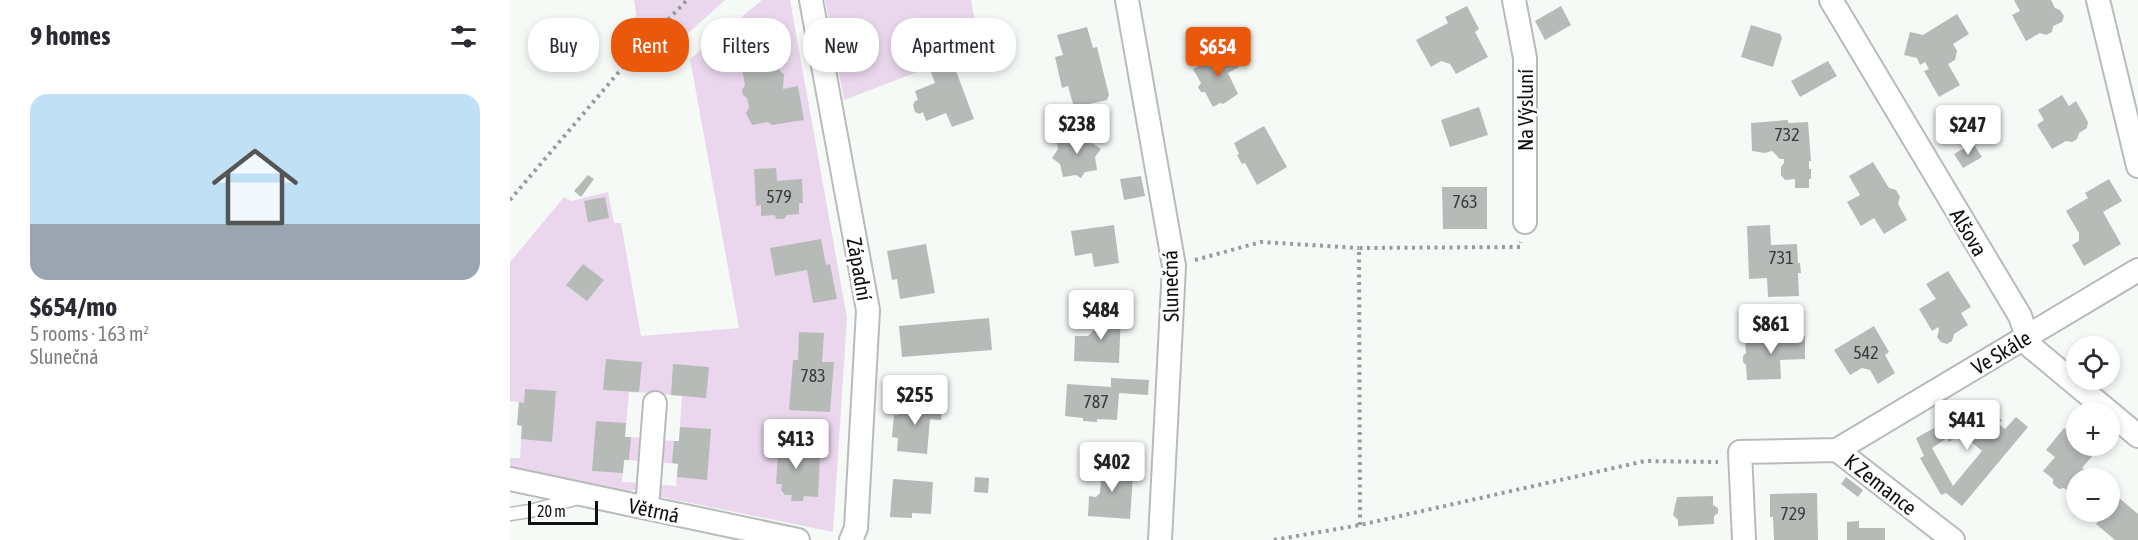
<!DOCTYPE html>
<html lang="en">
<head>
<meta charset="utf-8">
<style>
  :root { --surface:#fff; --page:#f2f2f3; --text:#2b2b33; --muted:#7c7c81; --line:#e1e1e2; --accent:#ea580c }
  body { margin:0; font-family:"Asap Condensed",sans-serif; background:var(--page); color:var(--text); height:100vh; display:flex; flex-direction:column; font-size:22px; white-space:nowrap }
  * { box-sizing:border-box; margin:0 }
  p { font-size:20px; color:var(--muted) }
  .icon { flex:none; width:33px; height:33px; fill:none; stroke:currentColor; stroke-width:2; stroke-linecap:round; stroke-linejoin:round }
  .map { position:relative; flex:1; overflow:hidden }
  .panel { display:flex; flex-direction:column; background:var(--surface); width:510px }
  .panel>* { flex:none }
  .hud { position:absolute; left:18px; top:18px; width:570px; height:54px; display:flex; gap:12px }
  .tools { position:absolute; left:1556px; top:336px; display:grid; gap:12px }
  .tools a { display:grid; place-items:center; width:54px; height:54px; border-radius:50%; background:var(--surface); box-shadow:0 3px 9px #0003; font-size:30px }
  .scale { position:absolute; left:18px; bottom:15px; width:70px; box-sizing:border-box; padding-left:6px; border:3px solid #101110; border-top:0; font-size:16px; line-height:21px; white-space:nowrap; color:#101110; -webkit-text-stroke:4px #fff; paint-order:stroke }
  .price { position:absolute; translate:-50% -51px; padding:0 14px; border-radius:6px; background:#fff; color:#222; font-size:20px; line-height:39px; filter:drop-shadow(0 2px 3px #0008) }
  .price::after { content:''; position:absolute; left:50%; top:36px; width:18px; height:14px; margin-left:-9px; background:inherit; clip-path:polygon(0 0,100% 0,50% 100%) }
  .price.current { background:var(--accent); color:#fff }
  ul { padding:0; list-style:none }
  li { display:grid; align-content:center; gap:12px; height:318px; padding:0 30px }
  li+li { border-top:2px solid var(--line) }
  li span { display:grid; place-items:center; height:186px; border-radius:18px; color:#555 }
  li>.icon { margin-inline-start:auto }
  span .icon { width:108px; height:108px; fill:#fffc; stroke-width:1 }
  li b { font-size:26px }
  h2 { display:flex; justify-content:space-between; align-items:center; height:72px; padding:0 30px; font-size:26px }
  .tag { padding:0 21px; border-radius:24px; background:var(--surface); box-shadow:0 3px 9px #0003; font-size:21px; line-height:54px }
  .tag.current { background:var(--accent); color:#fff }
  main { display:flex; flex:1; min-height:0 }
  .map>svg:first-child { display:block }
  .green { fill:#ead7ed }
  .building { fill:#b7bbb8; fill-rule:evenodd }
  .lines { fill:none; stroke-linecap:round; stroke-linejoin:round }
  .service-casing { stroke:#b8bcb9; stroke-width:15 }
  .minor-casing { stroke:#b8bcb9; stroke-width:26 }
  .path { stroke:#989b99; stroke-width:4; stroke-dasharray:3 4.5; stroke-linecap:butt }
  .service { stroke:#fff; stroke-width:12 }
  .minor { stroke:#fff; stroke-width:22 }
  .labels { text-anchor:middle; dominant-baseline:central; stroke-width:6; stroke-linejoin:round; paint-order:stroke }
  .number-label { font-size:18px; fill:#3a3c3a }
  .street-label { font-size:21px; fill:#101110; stroke:#fff }
</style>
</head>
<body>
<main>
<section class="panel">
<h2>9 homes<svg class="icon" aria-label="filters" viewBox="0 0 24 24"><path d="M4 7h16M4 17h16"/><circle cx="9" cy="7" r="2"/><circle cx="15" cy="17" r="2"/></svg></h2>
<ul>
<li><span style="background:linear-gradient(#bfe0f5 70%,#9aa5b1 0)"><svg class="icon" aria-label="home" viewBox="0 0 24 24"><path d="M3 11l9-7 9 7M6 9v11h12V9"/></svg></span><div><b>$654/mo</b><p>5 rooms · 163 m²</p><p>Slunečná</p></div></li>
</ul>
</section>
<div class="map">
<svg width="1628" height="540" viewBox="0 0 1628 540">
  <rect width="100%" height="100%" fill="#f6faf7"/>
  <path class="green" d="M 124,0 L 215,0 L 155,54 L 125,27 L 126,14 Z
    M 252,0 L 280,0 L 337,318 L 323,532 L 151,497 L 147,492 L 145,484 L 166,486 L 168,464 L 147,462 L 148,440 L 169,441 L 172,396 L 151,394 L 149,391 L 142,391 L 139,393 L 119,392 L 115,437 L 136,438 L 135,461 L 114,460 L 112,482 L 132,483 L 125,490 L 117,491 L 0,468 L 0,458 L 10,458 L 12,426 L 7,425 L 9,402 L 0,401 L 0,262 L 54,197 L 61,201 L 98,192 L 104,223 L 111,223 L 131,336 L 229,328 L 180,59 Z
    M 315,0 L 461,0 L 470,48 L 334,100 Z"/>
  <path class="building" d="M 1504,0 L 1541,0 L 1545,8 L 1550,10 L 1554,16 L 1552,22 L 1543,26 L 1542,32 L 1536,35 L 1530,33 L 1516,41 L 1502,15 L 1510,11 Z
    M 957,6 L 969,29 L 965,32 L 978,57 L 946,74 L 940,64 L 931,61 L 921,67 L 906,40 L 938,23 L 935,17 Z
    M 1051,6 L 1061,25 L 1035,40 L 1025,21 Z
    M 1447,14 L 1459,34 L 1443,44 L 1447,51 L 1445,60 L 1438,64 L 1450,85 L 1429,97 L 1414,71 L 1419,69 L 1415,62 L 1410,65 L 1407,58 L 1394,55 L 1400,32 L 1413,35 Z
    M 1241,25 L 1270,34 L 1272,38 L 1263,67 L 1231,57 Z
    M 577,27 L 583,48 L 587,47 L 599,95 L 597,100 L 566,107 L 563,104 L 558,86 L 552,88 L 545,57 L 553,55 L 547,35 Z
    M 264,36 L 270,49 L 267,53 L 270,71 L 274,74 L 273,89 L 288,86 L 294,120 L 262,125 L 258,122 L 242,125 L 236,113 L 239,108 L 237,98 L 233,95 L 232,90 L 235,85 L 232,69 L 220,70 L 219,62 L 215,59 L 213,54 L 216,49 L 216,45 L 232,42 L 235,38 L 240,37 L 244,40 Z
    M 720,50 L 729,67 L 718,73 L 728,94 L 713,104 L 710,103 L 703,107 L 695,92 L 691,92 L 688,87 L 691,83 L 683,69 Z
    M 1318,61 L 1327,76 L 1290,97 L 1281,81 Z
    M 443,63 L 464,119 L 442,127 L 436,113 L 416,121 L 413,112 L 409,114 L 405,112 L 403,105 L 405,101 L 408,100 L 405,91 L 425,83 L 421,72 Z
    M 1552,95 L 1559,106 L 1566,101 L 1578,122 L 1577,128 L 1569,133 L 1567,139 L 1562,142 L 1556,141 L 1542,149 L 1527,125 L 1534,120 L 1528,110 Z
    M 969,107 L 978,135 L 940,147 L 931,120 Z
    M 1278,120 L 1278,123 L 1298,122 L 1301,161 L 1299,161 L 1299,169 L 1301,169 L 1301,179 L 1299,179 L 1299,188 L 1285,188 L 1285,179 L 1275,180 L 1271,175 L 1271,167 L 1274,163 L 1274,159 L 1270,159 L 1262,151 L 1255,153 L 1242,151 L 1241,123 Z
    M 754,126 L 777,167 L 747,185 L 735,163 L 732,164 L 727,155 L 729,154 L 724,143 Z
    M 562,129 L 574,137 L 581,136 L 582,143 L 591,149 L 585,157 L 587,170 L 575,172 L 571,178 L 566,175 L 553,177 L 550,164 L 542,158 L 548,149 L 547,143 L 553,141 Z
    M 1463,143 L 1472,157 L 1453,168 L 1444,154 Z
    M 1363,162 L 1379,188 L 1386,190 L 1390,197 L 1388,204 L 1397,220 L 1374,234 L 1364,218 L 1351,226 L 1337,202 L 1350,195 L 1339,176 Z
    M 266,168 L 267,181 L 292,179 L 293,203 L 289,203 L 289,214 L 277,215 L 274,219 L 267,219 L 264,215 L 251,216 L 251,205 L 246,206 L 244,169 Z
    M 78,175 L 84,179 L 71,197 L 64,191 Z
    M 631,176 L 635,196 L 614,200 L 610,179 Z
    M 1599,179 L 1612,201 L 1593,212 L 1611,244 L 1574,266 L 1562,245 L 1569,241 L 1569,233 L 1556,211 L 1578,198 L 1575,193 Z
    M 932,187 L 977,187 L 977,229 L 933,229 Z
    M 95,197 L 99,218 L 78,222 L 74,201 Z
    M 604,225 L 609,263 L 584,267 L 582,253 L 565,256 L 561,231 Z
    M 1260,225 L 1261,245 L 1287,244 L 1288,263 L 1290,263 L 1291,273 L 1288,273 L 1289,296 L 1258,297 L 1257,278 L 1239,279 L 1237,226 Z
    M 311,239 L 316,265 L 320,264 L 327,299 L 303,303 L 297,270 L 265,276 L 260,248 Z
    M 416,244 L 425,293 L 390,299 L 387,279 L 382,280 L 377,251 Z
    M 73,264 L 94,280 L 77,301 L 56,285 Z
    M 1438,271 L 1461,307 L 1451,313 L 1458,325 L 1444,334 L 1442,341 L 1437,344 L 1431,342 L 1427,337 L 1429,330 L 1428,327 L 1422,331 L 1409,309 L 1426,299 L 1416,284 Z
    M 586,313 L 611,314 L 609,363 L 564,361 L 565,336 L 578,336 L 585,329 Z
    M 479,318 L 482,350 L 392,357 L 389,326 Z
    M 1364,326 L 1379,352 L 1375,355 L 1385,373 L 1368,384 L 1360,370 L 1352,368 L 1340,375 L 1324,350 Z
    M 289,332 L 314,333 L 312,362 L 324,362 L 320,412 L 279,410 L 283,360 L 288,360 Z
    M 1269,336 L 1295,336 L 1295,359 L 1270,360 L 1271,379 L 1237,380 L 1236,365 L 1233,362 L 1233,356 L 1236,353 L 1235,337 Z
    M 96,359 L 132,362 L 129,392 L 93,390 Z
    M 163,364 L 199,367 L 196,398 L 161,395 Z
    M 601,378 L 639,380 L 638,395 L 609,393 L 607,420 L 587,419 L 587,422 L 573,421 L 573,418 L 555,416 L 557,384 L 601,387 Z
    M 15,389 L 46,391 L 42,442 L 11,439 L 12,426 L 7,425 L 9,402 L 14,403 Z
    M 390,401 L 432,404 L 431,420 L 420,419 L 417,454 L 387,451 L 388,438 L 382,437 L 384,415 L 389,415 Z
    M 1471,402 L 1492,420 L 1489,424 L 1495,429 L 1506,417 L 1518,427 L 1452,506 L 1436,493 L 1431,495 L 1410,458 L 1414,456 L 1406,438 L 1444,417 L 1449,427 ZM 1452,434 L 1472,451 L 1443,486 L 1422,448 L 1437,438 L 1439,442 Z
    M 86,421 L 116,423 L 115,437 L 121,437 L 119,460 L 114,460 L 113,473 L 82,471 Z
    M 170,427 L 201,429 L 197,480 L 167,477 L 168,464 L 162,463 L 164,441 L 169,441 Z
    M 1554,428 L 1566,438 L 1566,446 L 1576,446 L 1585,453 L 1572,468 L 1581,474 L 1577,478 L 1566,478 L 1566,492 L 1563,496 L 1554,488 L 1549,489 L 1543,484 L 1543,479 L 1533,471 L 1545,457 L 1536,450 Z
    M 260,439 L 290,440 L 289,454 L 310,455 L 308,497 L 294,496 L 293,501 L 281,501 L 282,495 L 275,495 L 271,490 L 272,484 L 266,484 L 268,454 L 258,453 Z
    M 593,454 L 607,455 L 605,474 L 623,475 L 620,519 L 578,516 L 579,496 L 586,497 L 590,493 Z
    M 465,477 L 479,478 L 478,493 L 464,492 Z
    M 1336,477 L 1353,490 L 1348,497 L 1331,484 Z
    M 383,479 L 423,482 L 421,514 L 402,513 L 402,518 L 380,517 Z
    M 1307,493 L 1308,540 L 1264,540 L 1263,517 L 1260,517 L 1260,494 Z
    M 1203,496 L 1203,505 L 1208,508 L 1208,513 L 1204,516 L 1204,524 L 1168,526 L 1168,520 L 1163,515 L 1167,497 Z
    M 1608,497 L 1628,514 L 1628,540 L 1605,540 L 1586,524 L 1596,512 L 1599,512 L 1599,507 Z
    M 1349,521 L 1349,528 L 1375,528 L 1375,540 L 1337,540 L 1337,522 Z"/>
  <g class="lines">
    <defs>
      <path id="service" d="M 0,514 L 20,511 L 69,498"/>
      <path id="minor" d="M 301,0 L 358,310 L 346,528 L 341,540
        M 617,0 L 664,266 L 650,540
        M 1004,0 L 1015,58 L 1015,222
        M 1321,0 L 1510,316 L 1520,346 L 1628,436
        M 1588,0 L 1628,166
        M 1327,450 L 1443,540
        M 0,479 L 288,540
        M 137,508 L 145,403
        M 1234,540 L 1230,452 L 1327,450 L 1628,270"/>
    </defs>
    <use href="#service" class="service-casing"/>
    <use href="#minor" class="minor-casing"/>
    <path class="path" d="M 0,200 L 119,60 L 177,0
      M 685,260 L 751,242 L 849,248
      M 850,525 L 849,248 L 1010,247 L 1011,242
      M 764,540 L 850,525 L 1135,461 L 1208,462"/>
    <use href="#service" class="service"/>
    <use href="#minor" class="minor"/>
  </g>
  <g class="labels">
    <g class="number-label">
      <text x="1277" y="134">732</text>
      <text x="269" y="196">579</text>
      <text x="955" y="201">763</text>
      <text x="1271" y="257">731</text>
      <text x="1356" y="352">542</text>
      <text x="303" y="375">783</text>
      <text x="586" y="401">787</text>
      <text x="1283" y="513">729</text>
    </g>
    <g class="street-label">
      <text transform="translate(1015 110) rotate(-90)">Na Výsluní</text>
      <text transform="translate(1459 232) rotate(59)">Alšova</text>
      <text transform="translate(350 269) rotate(80)">Západní</text>
      <text transform="translate(660 286) rotate(-91)">Slunečná</text>
      <text transform="translate(1491 352) rotate(-31)">Ve Skále</text>
      <text transform="translate(1371 484) rotate(38)">K Zemance</text>
      <text transform="translate(144 510) rotate(12)">Větrná</text>
    </g>
  </g>
</svg>
<div class="tools">
<a><svg class="icon" aria-label="locate" viewBox="0 0 24 24"><circle cx="12" cy="12" r="6"/><path d="M12 2v4M12 18v4M2 12h4M18 12h4"/></svg></a>
<a>+</a>
<a>−</a>
</div>
<div class="scale">20 m</div>
<b class="price current" style="left:708px;top:78px">$654</b>
<b class="price" style="left:567px;top:155px">$238</b>
<b class="price" style="left:1458px;top:156px">$247</b>
<b class="price" style="left:591px;top:341px">$484</b>
<b class="price" style="left:1261px;top:355px">$861</b>
<b class="price" style="left:405px;top:426px">$255</b>
<b class="price" style="left:1457px;top:451px">$441</b>
<b class="price" style="left:286px;top:470px">$413</b>
<b class="price" style="left:602px;top:493px">$402</b>
<div class="hud">
<a class="tag">Buy</a>
<a class="tag current">Rent</a>
<a class="tag">Filters</a>
<a class="tag">New</a>
<a class="tag">Apartment</a>
</div>
</div>
</main>
</body>
</html>
